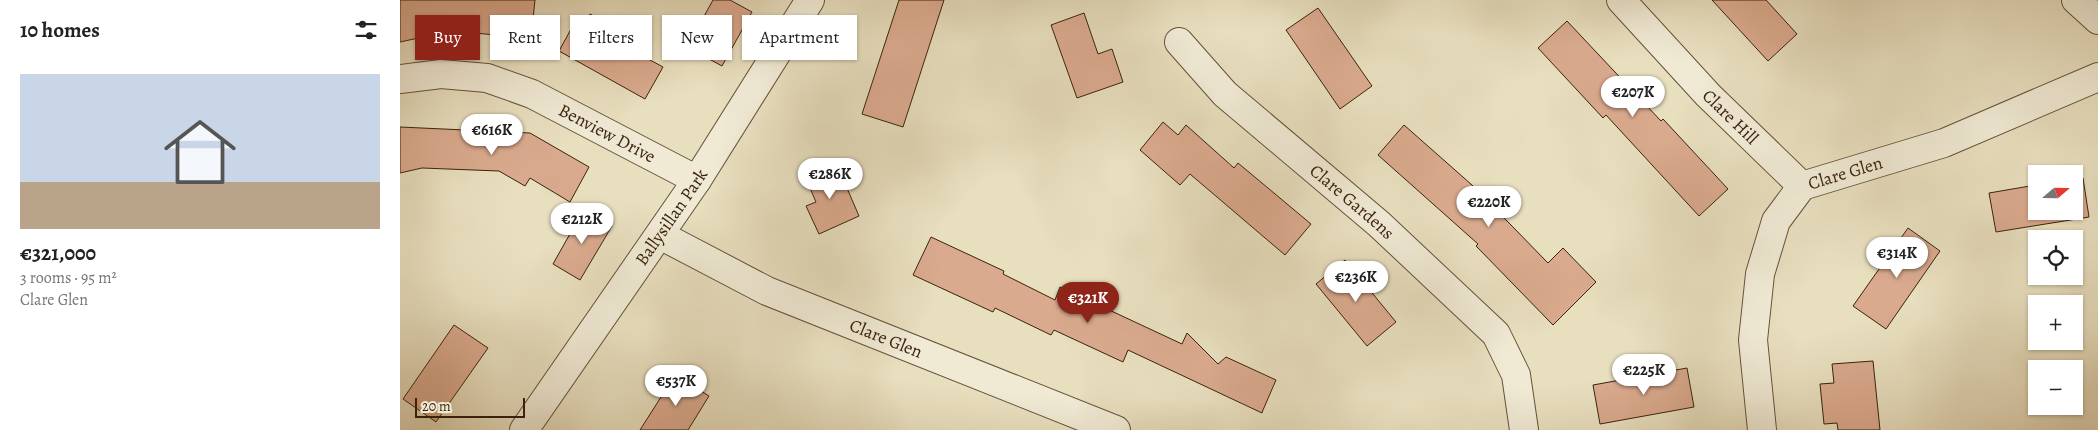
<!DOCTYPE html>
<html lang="en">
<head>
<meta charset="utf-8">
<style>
  :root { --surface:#fff; --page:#f2f2f2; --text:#222; --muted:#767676; --line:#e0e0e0; --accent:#8f2418 }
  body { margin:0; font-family:Alegreya,serif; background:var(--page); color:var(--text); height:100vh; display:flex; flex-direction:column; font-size:19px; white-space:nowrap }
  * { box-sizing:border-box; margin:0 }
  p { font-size:16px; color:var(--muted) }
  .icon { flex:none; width:28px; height:28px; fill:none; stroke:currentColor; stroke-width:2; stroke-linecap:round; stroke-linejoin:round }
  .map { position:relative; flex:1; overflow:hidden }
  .details { display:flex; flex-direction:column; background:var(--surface); width:400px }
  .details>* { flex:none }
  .hud { position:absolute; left:15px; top:15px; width:475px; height:45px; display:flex; gap:10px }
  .needle { width:32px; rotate:70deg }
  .tools { position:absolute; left:1628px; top:165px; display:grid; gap:10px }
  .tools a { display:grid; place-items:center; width:55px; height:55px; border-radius:0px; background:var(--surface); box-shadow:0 1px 4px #0004; font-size:25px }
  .scale { position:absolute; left:15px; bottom:12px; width:110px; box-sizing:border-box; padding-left:5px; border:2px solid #3a230c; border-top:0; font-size:14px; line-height:18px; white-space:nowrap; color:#3a230c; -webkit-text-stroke:4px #f0ead5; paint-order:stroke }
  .price { position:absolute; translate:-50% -42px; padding:0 11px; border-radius:18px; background:#fff; color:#222; font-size:16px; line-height:32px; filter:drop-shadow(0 1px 2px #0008) }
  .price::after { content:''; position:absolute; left:50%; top:30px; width:15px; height:11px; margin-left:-8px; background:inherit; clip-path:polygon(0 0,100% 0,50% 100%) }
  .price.on { background:var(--accent); color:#fff }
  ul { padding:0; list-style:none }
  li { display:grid; align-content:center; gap:10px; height:265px; padding:0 20px }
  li+li { border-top:1px solid var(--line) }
  li span { display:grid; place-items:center; height:155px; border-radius:0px; color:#555 }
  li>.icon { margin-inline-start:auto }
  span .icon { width:90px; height:90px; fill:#fffc; stroke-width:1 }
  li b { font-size:21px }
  h2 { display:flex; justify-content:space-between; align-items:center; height:60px; padding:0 20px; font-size:21px }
  .chip { padding:0 18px; border-radius:0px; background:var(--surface); box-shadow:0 1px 4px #0004; font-size:18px; line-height:45px }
  .chip.on { background:var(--accent); color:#fff }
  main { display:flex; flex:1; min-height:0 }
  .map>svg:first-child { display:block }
  .building { fill:#daaa8e; stroke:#3a230c }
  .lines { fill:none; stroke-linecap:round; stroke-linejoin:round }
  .minor-casing { stroke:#665239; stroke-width:30 }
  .minor { stroke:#f0ead5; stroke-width:28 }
  .labels { text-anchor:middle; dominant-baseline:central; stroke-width:4; stroke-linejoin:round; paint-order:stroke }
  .street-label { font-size:18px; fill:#3a230c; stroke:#f0ead5 }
</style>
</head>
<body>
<main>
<section class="details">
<h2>10 homes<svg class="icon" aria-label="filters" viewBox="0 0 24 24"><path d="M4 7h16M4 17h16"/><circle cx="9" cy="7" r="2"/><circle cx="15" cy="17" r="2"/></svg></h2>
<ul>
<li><span style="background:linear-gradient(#c9d6e8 70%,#b9a48a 0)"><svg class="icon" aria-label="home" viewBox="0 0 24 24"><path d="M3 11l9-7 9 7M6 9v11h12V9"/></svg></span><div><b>€321,000</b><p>3 rooms · 95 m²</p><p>Clare Glen</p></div></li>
</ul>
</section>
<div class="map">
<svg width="1698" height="430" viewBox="0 0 1698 430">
  <rect width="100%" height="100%" fill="#e8dfbf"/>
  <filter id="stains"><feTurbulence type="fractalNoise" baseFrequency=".004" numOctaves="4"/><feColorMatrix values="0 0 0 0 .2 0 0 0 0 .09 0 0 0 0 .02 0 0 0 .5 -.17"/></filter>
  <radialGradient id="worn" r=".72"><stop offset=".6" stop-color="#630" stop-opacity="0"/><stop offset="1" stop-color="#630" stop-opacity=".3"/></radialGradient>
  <path class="building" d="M 0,0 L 135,0 L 131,38 L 51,31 L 0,42 Z
    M 313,0 L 330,0 L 352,12 L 322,66 L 287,47 Z
    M 499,0 L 544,0 L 503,127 L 462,114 Z
    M 1312,0 L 1366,0 L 1397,34 L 1368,61 Z
    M 918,8 L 972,86 L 940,109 L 886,30 Z
    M 684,13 L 698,54 L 712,49 L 723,82 L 677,98 L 651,25 Z
    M 190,14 L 230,36 L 224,46 L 263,67 L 245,99 L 159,51 L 176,20 L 184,24 Z
    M 1167,21 L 1261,121 L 1263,119 L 1328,189 L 1299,216 L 1206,115 L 1203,118 L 1138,48 Z
    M 763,122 L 778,135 L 786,125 L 834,168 L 838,163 L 911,224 L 885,255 L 790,174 L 780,185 L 740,150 Z
    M 1004,125 L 1072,185 L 1148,263 L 1163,248 L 1196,282 L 1153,325 L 1076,246 L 1078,244 L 978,155 Z
    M 0,127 L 130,133 L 189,167 L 170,202 L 130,178 L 125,186 L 99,171 L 22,168 L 0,173 Z
    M 437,165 L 459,216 L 419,234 L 406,206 L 416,202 L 406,179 Z
    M 1683,178 L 1689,217 L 1596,232 L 1589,193 L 1636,185 L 1636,211 L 1674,211 L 1674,179 Z
    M 184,209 L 212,226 L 180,280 L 153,264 Z
    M 1508,228 L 1540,251 L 1486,329 L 1453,306 Z
    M 531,237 L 604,271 L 603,274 L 655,300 L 660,287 L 782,344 L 787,333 L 818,364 L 826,357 L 876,380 L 863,410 L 862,413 L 728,350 L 723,362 L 654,330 L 651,335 L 595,308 L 593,312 L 513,275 Z
    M 945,260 L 996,322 L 967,346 L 916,284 Z
    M 54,325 L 88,348 L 36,422 L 3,399 Z
    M 1473,361 L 1480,430 L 1438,430 L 1437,423 L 1424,424 L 1420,384 L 1434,383 L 1432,364 Z
    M 1287,368 L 1294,407 L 1200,424 L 1193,385 Z
    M 275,375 L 309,396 L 288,430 L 240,430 Z"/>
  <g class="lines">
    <defs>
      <g id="minor">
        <path id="s1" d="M 1221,0 L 1308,95 L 1402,186"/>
        <path d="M 1676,0 L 1698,20"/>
        <path id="s2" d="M 779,42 L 825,94 L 979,224 L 1096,334 L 1116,375 L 1124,430"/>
        <path id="s3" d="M 0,79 L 41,74 L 87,78 L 132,94 L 297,180"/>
        <path id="s4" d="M 260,235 L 367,291 L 716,430"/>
        <path id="s5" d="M 124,430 L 297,180 L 410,0"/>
        <path id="s6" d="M 1362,430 L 1353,340 L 1360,274 L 1376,221 L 1402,186 L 1544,143 L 1698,77"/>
      </g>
    </defs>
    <use href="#minor" class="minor-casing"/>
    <use href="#minor" class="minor"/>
  </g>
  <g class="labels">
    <g class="street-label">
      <text stroke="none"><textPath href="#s1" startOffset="160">Clare Hill</textPath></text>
      <text stroke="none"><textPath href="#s3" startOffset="220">Benview Drive</textPath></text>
      <text stroke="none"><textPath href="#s6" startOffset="301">Clare Glen</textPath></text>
      <text stroke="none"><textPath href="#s2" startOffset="236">Clare Gardens</textPath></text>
      <text stroke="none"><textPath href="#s5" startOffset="259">Ballysillan Park</textPath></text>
      <text stroke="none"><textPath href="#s4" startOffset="249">Clare Glen</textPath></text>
    </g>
  </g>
  <rect width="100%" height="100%" filter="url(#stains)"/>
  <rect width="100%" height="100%" fill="url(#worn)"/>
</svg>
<div class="tools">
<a><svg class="needle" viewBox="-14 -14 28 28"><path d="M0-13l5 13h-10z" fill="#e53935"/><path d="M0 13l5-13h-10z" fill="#767676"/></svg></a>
<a><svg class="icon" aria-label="locate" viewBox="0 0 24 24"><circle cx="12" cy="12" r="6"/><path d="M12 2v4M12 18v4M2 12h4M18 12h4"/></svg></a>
<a>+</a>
<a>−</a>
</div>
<div class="scale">20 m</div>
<b class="price" style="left:1233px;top:118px">€207K</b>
<b class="price" style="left:92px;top:156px">€616K</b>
<b class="price" style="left:430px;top:200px">€286K</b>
<b class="price" style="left:1089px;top:228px">€220K</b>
<b class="price" style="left:182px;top:245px">€212K</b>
<b class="price" style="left:1497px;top:279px">€314K</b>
<b class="price" style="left:956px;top:303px">€236K</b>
<b class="price on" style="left:688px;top:324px">€321K</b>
<b class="price" style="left:1244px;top:396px">€225K</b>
<b class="price" style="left:276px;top:407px">€537K</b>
<div class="hud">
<a class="chip on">Buy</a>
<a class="chip">Rent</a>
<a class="chip">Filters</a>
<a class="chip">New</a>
<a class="chip">Apartment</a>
</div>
</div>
</main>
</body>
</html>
